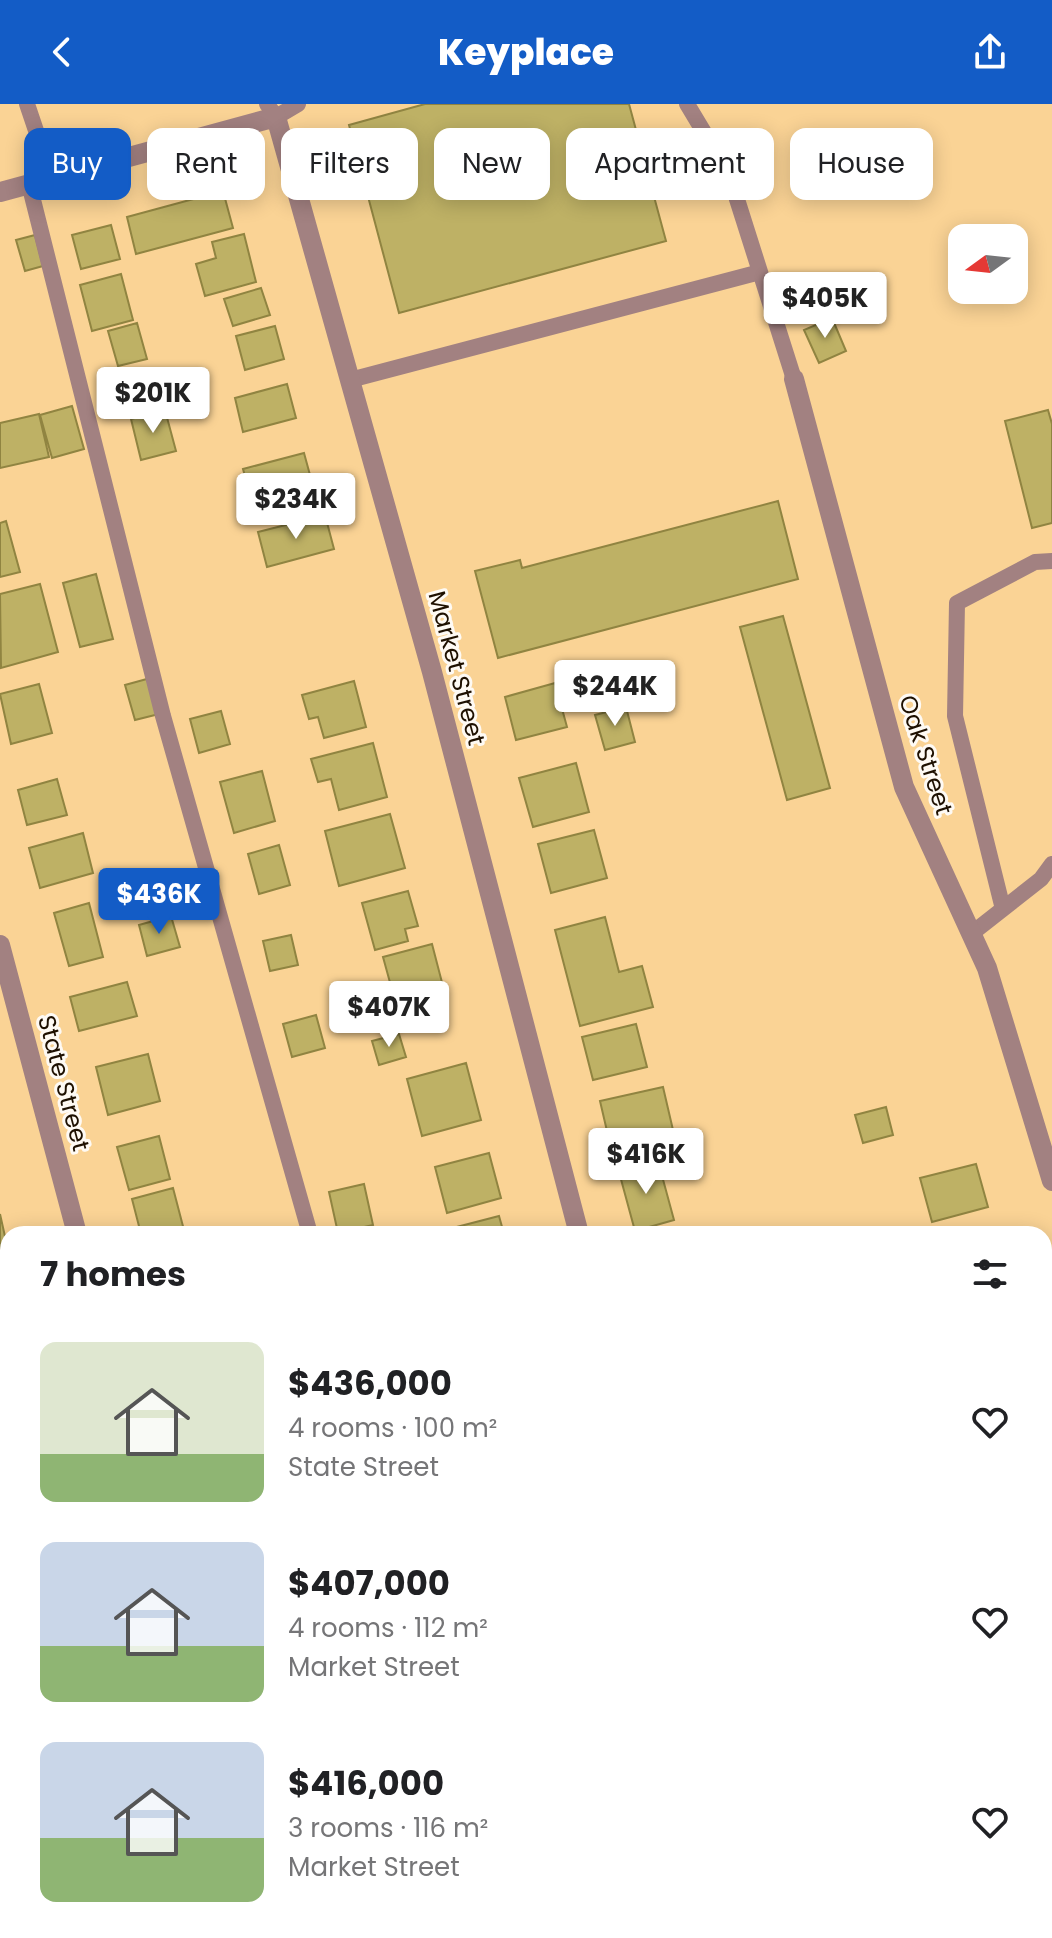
<!DOCTYPE html>
<html lang="en">
<head>
<meta charset="utf-8">
<style>
  :root { --surface:#fff; --page:#f6f6f6; --text:#202124; --muted:#757577; --accent:#135cc6 }
  body { margin:0; font-family:Poppins,sans-serif; background:var(--page); color:var(--text); height:100vh; display:flex; flex-direction:column; font-size:30px; white-space:nowrap }
  * { box-sizing:border-box; margin:0 }
  p { font-size:26px; color:var(--muted) }
  .icon { flex:none; width:44px; height:44px; fill:none; stroke:currentColor; stroke-width:2; stroke-linecap:round; stroke-linejoin:round }
  .map { position:relative; flex:1; overflow:hidden }
  .details { position:absolute; left:0px; top:1122px; width:1052px; height:712px; display:flex; flex-direction:column; background:var(--surface); border-radius:24px 24px 0 0; box-shadow:0 4px 20px #0003 }
  .details>* { flex:none }
  .banner { position:absolute; left:24px; top:24px; width:1004px; height:72px; display:flex; gap:16px }
  .needle { width:52px; rotate:255deg }
  .fabs { position:absolute; left:948px; top:120px; display:grid; gap:16px }
  .fabs a { display:grid; place-items:center; width:80px; height:80px; border-radius:16px; background:var(--surface); box-shadow:0 4px 20px #0003; font-size:40px }
  .price { position:absolute; translate:-50% -68px; padding:0 18px; border-radius:8px; background:#fff; color:#222; font-size:26px; line-height:52px; filter:drop-shadow(0 2px 4px #0008) }
  .price::after { content:''; position:absolute; left:50%; top:48px; width:24px; height:18px; margin-left:-12px; background:inherit; clip-path:polygon(0 0,100% 0,50% 100%) }
  .price.active { background:var(--accent); color:#fff }
  ul { padding:0; list-style:none }
  li { display:flex; align-items:center; gap:24px; height:200px; padding:0 40px }
  li span { display:grid; place-items:center; flex:none; width:224px; height:160px; border-radius:16px; color:#555 }
  li>.icon { margin-inline-start:auto }
  span .icon { width:96px; height:96px; fill:#fffc; stroke-width:1 }
  li b { font-size:34px }
  h2 { display:flex; justify-content:space-between; align-items:center; height:96px; padding:0 40px; font-size:34px }
  .tag { padding:0 28px; border-radius:16px; background:var(--surface); box-shadow:0 4px 20px #0003; font-size:28px; line-height:72px }
  .tag.active { background:var(--accent); color:#fff }
  header { display:flex; justify-content:space-between; align-items:center; height:104px; padding:0 40px; background:var(--accent); color:#fff; font-size:36px; font-weight:800 }
  .map>svg:first-child { display:block }
  .building { fill:#beb165; stroke:#908441; stroke-width:2 }
  .lines { fill:none; stroke-linecap:round; stroke-linejoin:round }
  .lane { stroke:#a28181; stroke-width:16 }
  .street { stroke:#a28181; stroke-width:20 }
  .labels { text-anchor:middle; dominant-baseline:central; stroke-width:6; stroke-linejoin:round; paint-order:stroke }
  .street-label { font-size:24px; fill:#1e1000; stroke:#fefaf4 }
</style>
</head>
<body>
<header><svg class="icon" aria-label="back" viewBox="0 0 24 24"><path d="M15 5l-7 7 7 7"/></svg>Keyplace<svg class="icon" aria-label="share" viewBox="0 0 24 24"><path d="M12 15V3M7 8l5-5 5 5M5 13v7h14v-7"/></svg></header>
<div class="map">
<svg width="1052" height="1834" viewBox="0 0 1052 1834">
  <rect width="100%" height="100%" fill="#fad395"/>
  <path class="building" d="M 425,0 L 629,0 L 666,137 L 399,209 L 349,21 Z
    M 223,87 L 233,124 L 136,150 L 127,113 Z
    M 111,121 L 120,155 L 81,165 L 72,131 Z
    M 244,130 L 256,178 L 205,192 L 196,160 L 216,154 L 212,138 Z
    M 35,131 L 43,162 L 25,167 L 16,136 Z
    M 121,170 L 133,216 L 92,227 L 80,181 Z
    M 261,184 L 270,211 L 233,222 L 224,195 Z
    M 832,214 L 846,247 L 819,259 L 804,226 Z
    M 137,219 L 147,255 L 118,262 L 108,227 Z
    M 275,222 L 284,255 L 245,266 L 236,232 Z
    M 287,280 L 296,314 L 243,328 L 235,294 Z
    M 72,302 L 84,345 L 52,354 L 40,311 Z
    M 165,306 L 176,347 L 141,356 L 131,315 Z
    M 1048,306 L 1052,320 L 1052,419 L 1032,424 L 1005,317 Z
    M 39,310 L 49,353 L 0,364 L 0,319 Z
    M 304,349 L 316,393 L 255,409 L 243,365 Z
    M 778,397 L 798,475 L 498,554 L 475,467 L 520,456 L 522,464 Z
    M 325,411 L 334,445 L 267,463 L 258,428 Z
    M 6,417 L 20,468 L 0,473 L 0,419 Z
    M 96,470 L 113,535 L 80,543 L 63,479 Z
    M 40,480 L 58,548 L 1,564 L 0,490 Z
    M 783,512 L 830,684 L 787,696 L 740,523 Z
    M 154,573 L 163,609 L 135,616 L 125,581 Z
    M 354,577 L 366,623 L 324,634 L 318,613 L 309,615 L 302,591 Z
    M 555,579 L 567,623 L 516,636 L 505,593 Z
    M 39,580 L 52,629 L 11,640 L 0,590 Z
    M 626,603 L 635,638 L 605,646 L 595,611 Z
    M 221,607 L 230,640 L 199,649 L 190,615 Z
    M 373,639 L 387,693 L 339,706 L 331,675 L 318,678 L 311,655 Z
    M 576,659 L 589,708 L 533,723 L 519,674 Z
    M 262,667 L 275,717 L 234,729 L 220,678 Z
    M 57,675 L 67,711 L 27,721 L 18,686 Z
    M 390,710 L 405,764 L 339,782 L 325,727 Z
    M 594,726 L 607,774 L 551,789 L 538,740 Z
    M 83,729 L 93,769 L 40,784 L 29,744 Z
    M 279,741 L 290,781 L 259,790 L 248,750 Z
    M 408,787 L 418,822 L 405,825 L 408,837 L 375,846 L 362,799 Z
    M 89,799 L 103,853 L 69,862 L 54,809 Z
    M 171,812 L 180,843 L 147,852 L 139,821 Z
    M 605,813 L 619,868 L 642,862 L 653,903 L 580,922 L 555,826 Z
    M 291,831 L 298,861 L 270,867 L 263,837 Z
    M 432,840 L 445,890 L 397,904 L 383,853 Z
    M 127,878 L 137,912 L 79,927 L 70,893 Z
    M 316,911 L 325,944 L 292,953 L 283,920 Z
    M 636,920 L 647,963 L 593,976 L 582,933 Z
    M 399,930 L 406,953 L 379,961 L 372,937 Z
    M 148,950 L 160,997 L 108,1011 L 96,963 Z
    M 466,959 L 481,1016 L 422,1032 L 407,975 Z
    M 663,983 L 673,1026 L 610,1040 L 600,997 Z
    M 886,1003 L 893,1031 L 863,1039 L 855,1011 Z
    M 159,1032 L 170,1075 L 129,1086 L 117,1043 Z
    M 489,1049 L 501,1094 L 447,1109 L 435,1063 Z
    M 658,1057 L 674,1116 L 635,1127 L 619,1068 Z
    M 976,1060 L 988,1103 L 932,1118 L 920,1074 Z
    M 364,1080 L 373,1121 L 338,1129 L 329,1088 Z
    M 173,1084 L 185,1130 L 141,1130 L 132,1095 Z
    M 0,1110 L 8,1146 L 8,1181 L 0,1183 Z
    M 499,1112 L 504,1130 L 451,1130 L 449,1125 Z
    M 8,1202 L 8,1223 L 0,1225 L 0,1203 Z
    M 8,1242 L 8,1307 L 0,1309 L 0,1244 Z
    M 1052,1387 L 1052,1510 L 1044,1513 L 1044,1389 Z
    M 8,1673 L 8,1736 L 0,1706 L 0,1675 Z
    M 134,1826 L 179,1826 L 179,1828 L 156,1834 L 136,1834 Z
    M 529,1826 L 599,1826 L 601,1834 L 521,1834 L 519,1828 Z
    M 640,1826 L 686,1826 L 688,1834 L 643,1834 Z"/>
  <g class="lines">
    <path class="lane" d="M 27,0 L 52,74
      M 267,0 L 276,13 L 298,0
      M 687,0 L 729,70 L 794,275
      M 29,80 L 163,612 L 310,1130
      M 350,276 L 760,168
      M 1003,805 L 955,612 L 957,499 L 1035,458 L 1052,457
      M 971,830 L 1041,775 L 1052,760
      M 0,1799 L 10,1834
      M 497,1826 L 499,1834"/>
    <path class="street" d="M 0,88 L 276,13 L 432,568 L 579,1130
      M 794,275 L 904,683 L 987,864 L 1052,1077
      M 0,841 L 77,1130
      M 1044,1332 L 1052,1330
      M 0,1603 L 8,1601
      M 1044,1817 L 1052,1815
      M 264,1826 L 266,1834
      M 756,1826 L 758,1834
      M 981,1834 L 1011,1826"/>
  </g>
  <g class="labels">
    <g class="street-label">
      <text transform="translate(457 564) rotate(75)">Market Street</text>
      <text transform="translate(926 651) rotate(72)">Oak Street</text>
      <text transform="translate(64 979) rotate(75)">State Street</text>
    </g>
  </g>
</svg>
<div class="fabs">
<a><svg class="needle" viewBox="-14 -14 28 28"><path d="M0-13l5 13h-10z" fill="#e53935"/><path d="M0 13l5-13h-10z" fill="#757577"/></svg></a>
</div>
<b class="price" style="left:825px;top:236px">$405K</b>
<b class="price" style="left:153px;top:331px">$201K</b>
<b class="price" style="left:296px;top:437px">$234K</b>
<b class="price" style="left:615px;top:624px">$244K</b>
<b class="price active" style="left:159px;top:832px">$436K</b>
<b class="price" style="left:389px;top:945px">$407K</b>
<b class="price" style="left:646px;top:1092px">$416K</b>
<div class="banner">
<a class="tag active">Buy</a>
<a class="tag">Rent</a>
<a class="tag">Filters</a>
<a class="tag">New</a>
<a class="tag">Apartment</a>
<a class="tag">House</a>
</div>
<section class="details">
<h2>7 homes<svg class="icon" aria-label="filters" viewBox="0 0 24 24"><path d="M4 7h16M4 17h16"/><circle cx="9" cy="7" r="2"/><circle cx="15" cy="17" r="2"/></svg></h2>
<ul>
<li><span style="background:linear-gradient(#dfe7d0 70%,#8fb573 0)"><svg class="icon" aria-label="home" viewBox="0 0 24 24"><path d="M3 11l9-7 9 7M6 9v11h12V9"/></svg></span><div><b>$436,000</b><p>4 rooms · 100 m²</p><p>State Street</p></div><svg class="icon" aria-label="heart" viewBox="0 0 24 24"><path d="M12 20l-8-8c-3-5 5-10 8-4 3-6 11-1 8 4z"/></svg></li>
<li><span style="background:linear-gradient(#c9d6e8 65%,#8fb573 0)"><svg class="icon" aria-label="home" viewBox="0 0 24 24"><path d="M3 11l9-7 9 7M6 9v11h12V9"/></svg></span><div><b>$407,000</b><p>4 rooms · 112 m²</p><p>Market Street</p></div><svg class="icon" aria-label="heart" viewBox="0 0 24 24"><path d="M12 20l-8-8c-3-5 5-10 8-4 3-6 11-1 8 4z"/></svg></li>
<li><span style="background:linear-gradient(#c9d6e8 60%,#8fb573 0)"><svg class="icon" aria-label="home" viewBox="0 0 24 24"><path d="M3 11l9-7 9 7M6 9v11h12V9"/></svg></span><div><b>$416,000</b><p>3 rooms · 116 m²</p><p>Market Street</p></div><svg class="icon" aria-label="heart" viewBox="0 0 24 24"><path d="M12 20l-8-8c-3-5 5-10 8-4 3-6 11-1 8 4z"/></svg></li>
</ul>
</section>
</div>
</body>
</html>
